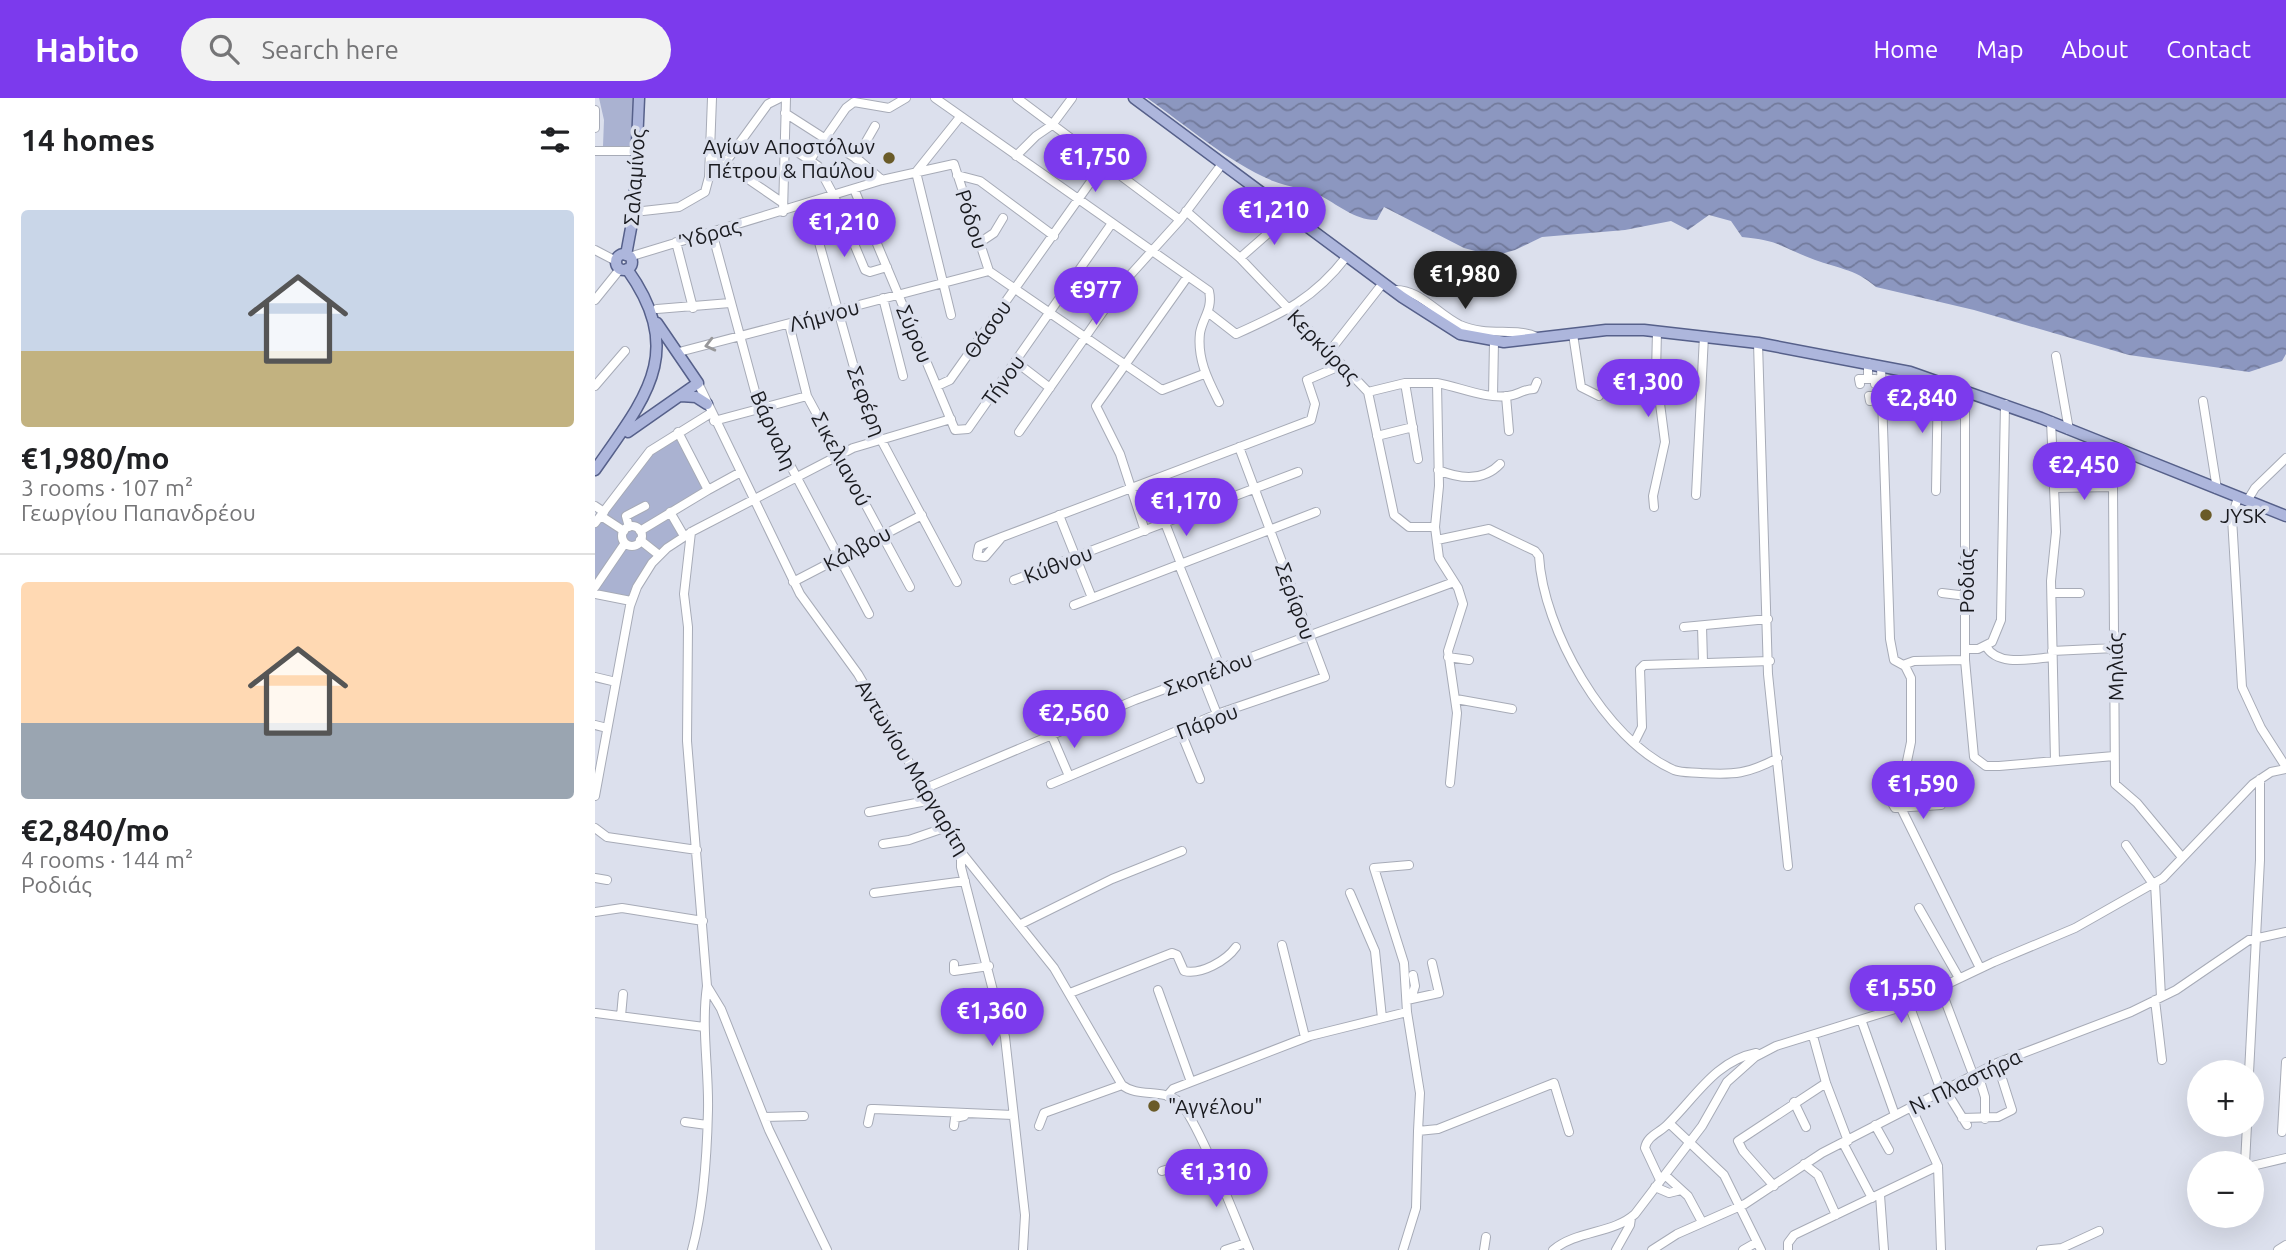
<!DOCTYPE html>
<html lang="en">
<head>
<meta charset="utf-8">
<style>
  :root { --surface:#fff; --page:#f2f2f2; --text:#202124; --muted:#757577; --line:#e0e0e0; --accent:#7c3aed }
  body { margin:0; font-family:Ubuntu,sans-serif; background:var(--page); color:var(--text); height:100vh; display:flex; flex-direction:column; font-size:26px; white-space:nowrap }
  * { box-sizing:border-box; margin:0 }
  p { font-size:23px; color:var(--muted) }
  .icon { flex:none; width:38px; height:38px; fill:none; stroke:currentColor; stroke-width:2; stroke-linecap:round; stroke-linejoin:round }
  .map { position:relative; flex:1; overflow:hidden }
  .details { display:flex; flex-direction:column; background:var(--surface); width:595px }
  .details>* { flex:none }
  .fabs { position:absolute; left:1592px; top:962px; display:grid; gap:14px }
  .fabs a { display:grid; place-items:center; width:77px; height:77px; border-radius:50%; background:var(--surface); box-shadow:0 7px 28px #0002; font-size:35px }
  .price { position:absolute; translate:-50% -60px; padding:0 16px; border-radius:24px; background:var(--accent); color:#fff; font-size:23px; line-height:46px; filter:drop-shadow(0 2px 4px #0008) }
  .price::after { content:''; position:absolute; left:50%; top:42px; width:21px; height:16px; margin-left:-10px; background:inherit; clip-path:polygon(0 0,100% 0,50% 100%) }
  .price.on { background:#222; color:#fff }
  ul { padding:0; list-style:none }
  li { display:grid; align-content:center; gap:14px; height:371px; padding:0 21px }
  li+li { border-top:2px solid var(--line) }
  li span { display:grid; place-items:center; height:217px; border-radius:7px; color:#555 }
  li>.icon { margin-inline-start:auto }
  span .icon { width:126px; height:126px; fill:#fffc; stroke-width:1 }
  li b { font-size:30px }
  h2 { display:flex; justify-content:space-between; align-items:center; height:84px; padding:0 21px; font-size:30px }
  header { display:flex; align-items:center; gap:42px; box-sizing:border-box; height:98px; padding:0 35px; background:var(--accent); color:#fff }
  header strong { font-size:33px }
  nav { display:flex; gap:38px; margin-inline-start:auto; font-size:24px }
  .search { width:490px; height:63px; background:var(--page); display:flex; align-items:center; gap:18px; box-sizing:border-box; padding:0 24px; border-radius:38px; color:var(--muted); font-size:26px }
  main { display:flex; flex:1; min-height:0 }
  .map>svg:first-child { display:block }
  .green { fill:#aab2d1 }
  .water { fill:url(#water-waves) }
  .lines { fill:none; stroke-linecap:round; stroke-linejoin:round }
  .stream { stroke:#8c97c0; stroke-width:2 }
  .minor-casing { stroke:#a7abb7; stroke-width:10 }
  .major-casing { stroke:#56608a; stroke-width:13 }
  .minor { stroke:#fff; stroke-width:8 }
  .major { stroke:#adb6dc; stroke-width:10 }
  .oneway { stroke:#98989a }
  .poi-dot { fill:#6a5b28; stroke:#dce0ed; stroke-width:2.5 }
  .labels { text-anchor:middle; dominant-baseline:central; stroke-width:7; stroke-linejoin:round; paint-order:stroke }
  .poi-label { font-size:21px; fill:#191a1f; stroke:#dce0ed; text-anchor:start }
  .street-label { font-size:21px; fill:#191a1f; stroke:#dce0ed }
</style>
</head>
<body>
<header>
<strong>Habito</strong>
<div class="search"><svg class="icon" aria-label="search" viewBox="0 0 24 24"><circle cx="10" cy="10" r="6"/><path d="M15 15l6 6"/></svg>Search here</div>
<nav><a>Home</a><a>Map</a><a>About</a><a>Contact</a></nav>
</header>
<main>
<section class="details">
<h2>14 homes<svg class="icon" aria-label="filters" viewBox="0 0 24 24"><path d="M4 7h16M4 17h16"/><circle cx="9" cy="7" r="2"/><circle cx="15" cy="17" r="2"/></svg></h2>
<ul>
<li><span style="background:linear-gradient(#c9d6e8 65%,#c2b280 0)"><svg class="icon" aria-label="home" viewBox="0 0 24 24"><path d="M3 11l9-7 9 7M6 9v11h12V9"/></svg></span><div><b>€1,980/mo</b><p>3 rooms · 107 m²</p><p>Γεωργίου Παπανδρέου</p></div></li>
<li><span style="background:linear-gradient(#ffd9b3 65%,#9aa5b1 0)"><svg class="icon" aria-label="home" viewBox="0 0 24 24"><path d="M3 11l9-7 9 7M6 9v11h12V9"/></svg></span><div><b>€2,840/mo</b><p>4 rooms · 144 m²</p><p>Ροδιάς</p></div></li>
</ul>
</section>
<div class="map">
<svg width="1691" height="1152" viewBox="0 0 1691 1152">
  <defs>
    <pattern id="water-waves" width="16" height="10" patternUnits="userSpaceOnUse" patternTransform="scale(1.75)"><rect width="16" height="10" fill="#8c97c0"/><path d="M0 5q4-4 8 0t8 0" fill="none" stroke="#727a9b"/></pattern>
  </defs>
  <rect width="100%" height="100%" fill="#dce0ed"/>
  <path class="green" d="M 4,0 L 39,0 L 38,49 L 8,48 L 9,22 Z
    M 83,334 L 112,391 L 136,380 L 138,383 L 79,415 L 92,436 L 62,459 L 36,503 L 0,496 L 0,425 L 46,362 Z"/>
  <path class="water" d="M 552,0 L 1691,0 L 1691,256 L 1687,263 L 1654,274 L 1534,257 L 1379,212 L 1281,189 C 1260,170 1239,170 1215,160 C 1185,148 1182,142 1147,139 L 1136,123 L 1114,117 L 1093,132 L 1076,123 L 1030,132 L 947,139 L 920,152 L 899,158 L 869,150 L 789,109 L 782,122 C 761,123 742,106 724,97 C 709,90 693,89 678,83 C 633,64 592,28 552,0 Z"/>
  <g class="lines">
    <path class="stream" d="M 704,116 L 711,105 L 710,92"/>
    <defs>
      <path id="minor" d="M 340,0 L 614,193 C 618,211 608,219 605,235 C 602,261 613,282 624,304
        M 422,0 L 585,122
        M 0,12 L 0,30
        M 190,15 L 265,63 L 287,82
        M 189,45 L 223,68 L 239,98 L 270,172 L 275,174 L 292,169
        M 0,53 L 43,53
        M 115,55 L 188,105
        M 421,58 L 441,38 L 457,27 L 477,0
        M 261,61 L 280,28
        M 215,62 L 251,10 L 259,4 L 294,10 L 311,0
        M 130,65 L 173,6 L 185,0
        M 362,77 L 385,83 L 459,138
        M 259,91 L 360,332 L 373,331 L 517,125
        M 591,113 L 645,160 L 773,294 L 799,417 L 814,429 L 840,429
        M 39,114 L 84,109 L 110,94 L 114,79 L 117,0
        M 188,114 L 191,0
        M 251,127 L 226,136 L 223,141 L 267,298 L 275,321 L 362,484
        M 117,134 L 164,308 L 274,516
        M 81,144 L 98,210
        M 384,145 L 399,135 L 408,120
        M 0,152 L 21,163
        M 34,159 L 287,82 L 359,66 L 394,173 L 567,292 L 609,276
        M 645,160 L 695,116
        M 798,192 C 824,190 842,216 865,227 C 892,239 921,229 942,239
        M 288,200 L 308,278
        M 0,202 L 25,171
        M 62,211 L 135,205
        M 614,215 L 641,236 C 688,215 719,201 752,158
        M 356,217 L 321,74 L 365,19
        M 194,226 L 212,298 L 315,489
        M 978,236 L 986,289 L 1004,298
        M 1163,245 L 1173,576 L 1193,768
        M 84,254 L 394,173
        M 734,254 L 788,185
        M 1461,258 L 1474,332
        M 421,264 L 455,290
        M 1273,265 L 1273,281 L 1280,281 L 1280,286
        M 1286,268 L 1295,541 L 1299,562 L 1310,568 L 1316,580 L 1316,644 L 1311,668 L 1305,679 L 1306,710 L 1385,870
        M 103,285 L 205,496 L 263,576 L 366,754 L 459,870 L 527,987 C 543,1000 568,990 584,1004 C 602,1020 642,1124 654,1152
        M 810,285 L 823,361
        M 842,285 C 865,289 890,301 913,298 C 923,297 928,291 939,291 L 942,284
        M 1265,286 L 1264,281 L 1273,281
        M 0,288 L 30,253
        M 342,288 L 355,282 L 509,65
        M 1370,291 L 1370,562 L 1379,659 L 1391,668 L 1404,668 L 1519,658
        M 773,294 L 810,285 L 842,285 L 844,388 L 840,429 L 844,460 L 863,490 L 868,506 L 853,553 L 862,615 L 855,685
        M 898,298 L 899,243
        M 911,298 L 914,333
        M 1275,303 L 1274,298 L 1281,298 L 1281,295
        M 1608,303 L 1622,391
        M 119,323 L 212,298
        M 1456,323 L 1461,434 L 1456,483 L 1460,663
        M 83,334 L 113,392 L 144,375
        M 424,334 L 528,185 L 585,122 L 627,66
        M 782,338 L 818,329
        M 1528,354 L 1518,389 L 1520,686 L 1542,705 L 1586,758
        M 843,372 C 865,381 888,384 905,366
        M 1459,390 L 1518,389
        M 1341,393 L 1343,282
        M 1101,397 L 1109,238
        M 1643,399 L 1637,420 L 1647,589 L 1666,630 L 1691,669
        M 1652,403 L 1660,390 L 1691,360
        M 0,408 L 9,414
        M 1059,409 L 1058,398 L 1070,344 L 1061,275 L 1062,233
        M 75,414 L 89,438
        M 464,417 L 497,500
        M 6,418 L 29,433
        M 0,425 L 55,353 L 116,315
        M 570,425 L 586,466
        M27 438a10 10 0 1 1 20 0a10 10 0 1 1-20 0Z
        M 34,429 L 31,418 L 50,408
        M 45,433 L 113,392
        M 550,433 L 525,356 L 501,308 L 593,178
        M 96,434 L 89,496 L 93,529 L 92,643 L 112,888 L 126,911 L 174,1032 L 232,1152
        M 407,439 L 390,459 L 382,458 L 384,448 L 407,439 L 716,322 L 720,306 L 712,282 L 747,267
        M 45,442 L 64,457
        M 842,442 L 894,431 L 940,453 L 944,458 C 948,531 1010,642 1079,672 C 1087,675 1097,674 1106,675 C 1139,677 1153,676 1183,660
        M 584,467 L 626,571
        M 419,482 L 703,374
        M 198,484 L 327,417
        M 0,489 L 30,445
        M 1347,495 L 1372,498
        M 1457,495 L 1485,495
        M 0,496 L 36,503
        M 479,507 L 721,414
        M 1107,528 L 1108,564
        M 1089,529 L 1173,521
        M 1391,548 C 1402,569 1436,561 1457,559
        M 1371,551 L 1383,551 L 1397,544 L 1406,522 L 1410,306
        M 1457,553 L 1520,550
        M 853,559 L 874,562
        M 1308,567 L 1319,563 L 1370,562
        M 607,578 L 622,616
        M 0,579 L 21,584
        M 861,601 L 917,611
        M 0,627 L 12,630
        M 585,632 L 605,681
        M 456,636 L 474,678
        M 1039,645 L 1047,629 L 1045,571 L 1049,567 L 1175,563
        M 1307,674 L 1293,683 L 1292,696 L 1300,710 L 1346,707
        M 456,686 L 622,616 L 730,579 L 644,349
        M 331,690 L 540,602 L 859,484
        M 0,698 L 35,508 L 42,489 L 57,465 L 72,450 L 98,433 L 258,350 L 356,321
        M 274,714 L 337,702
        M 0,730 L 12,739 L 102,752
        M 288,746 L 314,742 L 352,729
        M 1531,747 L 1558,786
        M 366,754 L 366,769 L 410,939 L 430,1117 L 428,1152
        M 814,767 L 779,770 L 809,865 L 812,914 L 825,995 L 823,1033 L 843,1031 L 959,985 L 974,1034
        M 0,780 L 12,782
        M 1560,785 L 1566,899
        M 279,795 L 370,783
        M 755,795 L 780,853 L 787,920
        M 1324,810 L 1364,880
        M 0,814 L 27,810 L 108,823
        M 426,826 L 517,781 L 587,753
        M 687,847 L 710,939
        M 359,866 L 359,873 L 394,868
        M 1345,889 L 1379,979
        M 563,892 L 596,984
        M 475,895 L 577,855 L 582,857 L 589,873 C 606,877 631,863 641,849
        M 816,901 L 820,888 L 818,877
        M 812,902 L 844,895 L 837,865
        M 1560,902 L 1567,962
        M 1313,904 L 1347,995
        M 1,915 L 109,929
        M 26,918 L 28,896
        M 1267,924 L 1300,1017
        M 1218,938 L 1231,985 L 1253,1043
        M 1654,975 L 1665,762 L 1665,681
        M 1383,976 L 1390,999 L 1390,1021
        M 1351,993 L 1372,1027
        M 572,998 L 578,991 L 715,938 L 812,914
        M 1199,1004 L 1211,1029
        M 1316,1009 L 1343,1068 L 1346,1152
        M 169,1019 L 209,1018
        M 1367,1020 L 1403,1019 L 1417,1012 L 1402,965
        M 90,1024 L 112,1027
        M 273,1025 L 276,1011 L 279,1011 L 418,1017
        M 1074,1025 L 1129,1077 L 1166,1152
        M 1280,1027 L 1294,1052
        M 359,1028 L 360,1020 L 369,1018
        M 444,1028 L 449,1015 L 527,987
        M 1687,1034 L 1691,964
        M 1248,1045 L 1277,1100
        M 1209,1066 L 1223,1077 L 1241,1117
        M 1650,1066 L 1652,1027
        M 1657,1068 L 1691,1060
        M 567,1073 L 613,1059
        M 1070,1077 L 1093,1098 L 1107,1124
        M 1065,1082 L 1050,1050 C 1052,1038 1064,1035 1072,1027 C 1100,1000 1120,963 1161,955
        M 1179,1088 L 1148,1053 L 1143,1043 L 1231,985
        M 1060,1089 L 1074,1095 L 1086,1092
        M 1285,1097 L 1289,1152
        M 97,1152 C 109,1109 112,1058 113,1012 C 114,971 106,930 112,888
        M 630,1152 L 651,1145
        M 808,1152 L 821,1110 L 823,1033
        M 889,1152 L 891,1139
        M 958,1152 C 982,1132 1018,1136 1040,1116 L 1107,1028 L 1132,984 L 1160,959 L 1181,948 L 1300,911 L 1399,864 L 1480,830 L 1568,780 L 1658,686 L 1676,674 L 1691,671
        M 1021,1152 L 1035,1127 L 1036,1120
        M 1057,1152 L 1082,1136 L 1150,1106 L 1227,1055 L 1402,965 L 1536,914 L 1581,892 L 1654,842 L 1691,834
        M 1148,1152 L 1162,1144
        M 1193,1152 L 1193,1145 L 1199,1137 L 1343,1068
        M 1446,1152 L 1467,1150 L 1504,1133
        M 1683,1152 L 1691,1147"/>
      <path id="major" d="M 539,0 L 807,199 L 865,236 L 909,244 L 1011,232 L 1049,232 L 1163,245 L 1315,274 L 1446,320 L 1691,418
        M21 164a8 8 0 1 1 16 0a8 8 0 1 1-16 0Z
        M 31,157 L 39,114 L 44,0
        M 86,298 L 101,299 L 112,306
        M 33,334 L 103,285 L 62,225
        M 0,372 C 50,300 92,255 32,171"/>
    </defs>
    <use href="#minor" class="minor-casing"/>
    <use href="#major" class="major-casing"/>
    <use href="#minor" class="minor"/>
    <use href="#major" class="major"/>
  </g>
  <defs><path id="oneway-chevron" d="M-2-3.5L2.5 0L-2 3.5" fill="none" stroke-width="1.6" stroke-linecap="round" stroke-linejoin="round" transform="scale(1.75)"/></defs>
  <use class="oneway" href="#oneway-chevron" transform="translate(115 247) rotate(166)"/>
  <g class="poi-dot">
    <circle cx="294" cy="60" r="7"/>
    <circle cx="1611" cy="417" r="7"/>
    <circle cx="559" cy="1008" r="7"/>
  </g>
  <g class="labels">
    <g class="poi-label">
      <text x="280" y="48" text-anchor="end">Αγίων Αποστόλων<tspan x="280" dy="24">Πέτρου &amp; Παύλου</tspan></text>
      <text x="1625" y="417">JYSK</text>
      <text x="573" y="1008">"Αγγέλου"</text>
    </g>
    <g class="street-label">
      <text transform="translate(39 79) rotate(-86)">Σαλαμίνος</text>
      <text transform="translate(377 121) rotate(72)">Ρόδου</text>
      <text transform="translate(115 135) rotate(-16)">Ύδρας</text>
      <text transform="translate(229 217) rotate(-15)">Λήμνου</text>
      <text transform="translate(392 231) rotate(-55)">Θάσου</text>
      <text transform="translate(320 236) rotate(67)">Σύρου</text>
      <text transform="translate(729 248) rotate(46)">Κερκύρας</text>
      <text transform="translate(408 282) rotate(-54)">Τήνου</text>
      <text transform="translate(272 303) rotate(69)">Σεφέρη</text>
      <text transform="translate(179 332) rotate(66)">Βάρναλη</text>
      <text transform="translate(247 361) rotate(62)">Σικελιανού</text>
      <text transform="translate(262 450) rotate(-28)">Κάλβου</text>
      <text transform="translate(463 466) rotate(-21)">Κύθνου</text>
      <text transform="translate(1371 483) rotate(-90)">Ροδιάς</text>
      <text transform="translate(701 503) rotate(70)">Σερίφου</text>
      <text transform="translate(1520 569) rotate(-91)">Μηλιάς</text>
      <text transform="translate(613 575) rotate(-20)">Σκοπέλου</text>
      <text transform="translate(612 623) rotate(-21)">Πάρου</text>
      <text transform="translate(318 669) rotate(59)">Αντωνίου Μαργαρίτη</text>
      <text transform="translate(1370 983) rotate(-26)">Ν. Πλαστήρα</text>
    </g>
  </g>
</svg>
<div class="fabs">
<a>+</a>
<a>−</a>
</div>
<b class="price" style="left:500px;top:96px">€1,750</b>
<b class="price" style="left:679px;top:149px">€1,210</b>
<b class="price" style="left:249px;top:161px">€1,210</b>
<b class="price on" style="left:870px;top:213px">€1,980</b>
<b class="price" style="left:501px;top:229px">€977</b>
<b class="price" style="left:1053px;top:321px">€1,300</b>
<b class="price" style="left:1327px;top:337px">€2,840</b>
<b class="price" style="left:1489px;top:404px">€2,450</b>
<b class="price" style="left:591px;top:440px">€1,170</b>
<b class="price" style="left:479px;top:652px">€2,560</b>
<b class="price" style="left:1328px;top:723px">€1,590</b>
<b class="price" style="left:1306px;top:927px">€1,550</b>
<b class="price" style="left:397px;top:950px">€1,360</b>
<b class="price" style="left:621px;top:1111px">€1,310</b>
</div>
</main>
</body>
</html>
